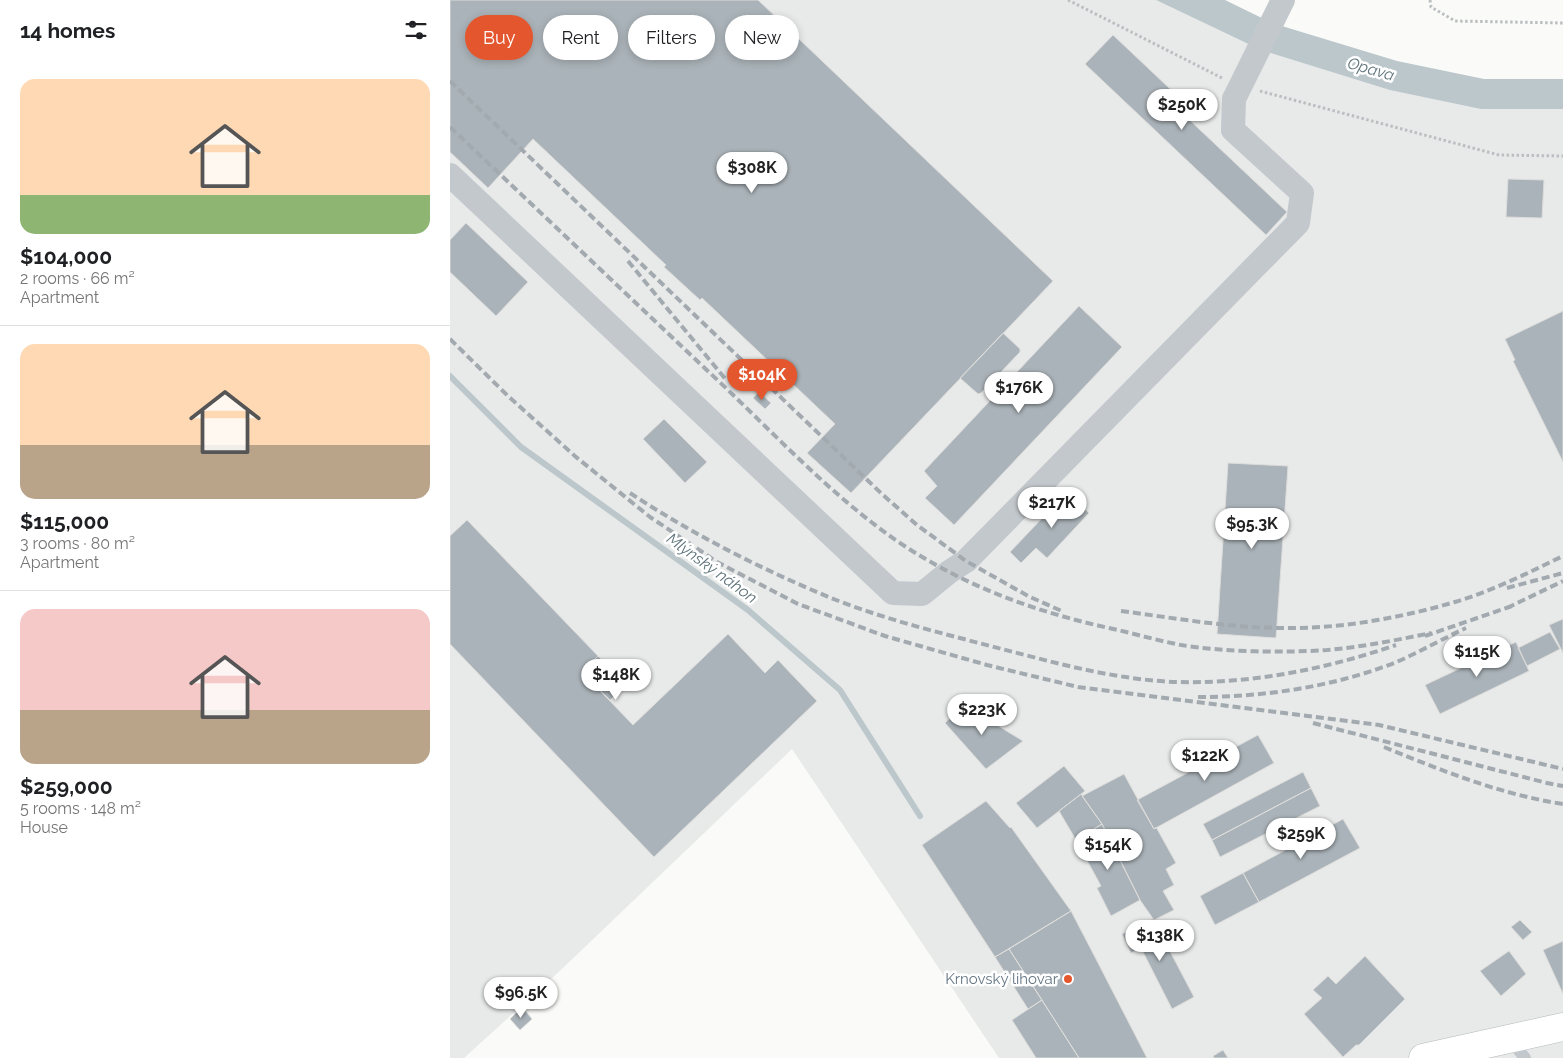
<!DOCTYPE html>
<html lang="en">
<head>
<meta charset="utf-8">
<style>
  :root { --surface:#fff; --page:#f2f2f2; --text:#202124; --muted:#757577; --line:#e0e0e0; --accent:#e4572e }
  body { margin:0; font-family:Raleway,sans-serif; background:var(--page); color:var(--text); height:100vh; display:flex; flex-direction:column; font-size:19px; white-space:nowrap }
  * { box-sizing:border-box; margin:0 }
  p { font-size:16px; color:var(--muted) }
  .icon { flex:none; width:28px; height:28px; fill:none; stroke:currentColor; stroke-width:2; stroke-linecap:round; stroke-linejoin:round }
  .map { position:relative; flex:1; overflow:hidden }
  .drawer { display:flex; flex-direction:column; background:var(--surface); width:450px }
  .drawer>* { flex:none }
  .guide { position:absolute; left:15px; top:15px; width:475px; height:45px; display:flex; gap:10px }
  .price { position:absolute; translate:-50% -42px; padding:0 11px; border-radius:18px; background:#fff; color:#222; font-size:16px; line-height:32px; filter:drop-shadow(0 1px 2px #0008) }
  .price::after { content:''; position:absolute; left:50%; top:30px; width:15px; height:11px; margin-left:-8px; background:inherit; clip-path:polygon(0 0,100% 0,50% 100%) }
  .price.selected { background:var(--accent); color:#fff }
  ul { padding:0; list-style:none }
  li { display:grid; align-content:center; gap:10px; height:265px; padding:0 20px }
  li+li { border-top:1px solid var(--line) }
  li span { display:grid; place-items:center; height:155px; border-radius:15px; color:#555 }
  li>.icon { margin-inline-start:auto }
  span .icon { width:90px; height:90px; fill:#fffc; stroke-width:1 }
  li b { font-size:21px }
  h2 { display:flex; justify-content:space-between; align-items:center; height:60px; padding:0 20px; font-size:21px }
  .pill { padding:0 18px; border-radius:22px; background:var(--surface); box-shadow:0 2px 8px #0003; font-size:18px; line-height:45px }
  .pill.selected { background:var(--accent); color:#fff }
  main { display:flex; flex:1; min-height:0 }
  .map>svg:first-child { display:block }
  .built { fill:#e8e9e9 }
  .water { fill:#bbc7cb }
  .lines { fill:none; stroke-linecap:round; stroke-linejoin:round }
  .stream { stroke:#bbc7cb; stroke-width:6 }
  .building { fill:#aab3b9; stroke:#dcdcda }
  .secondary-casing { stroke:#b3babf; stroke-width:29 }
  .path { stroke:#bbbfc2; stroke-width:3; stroke-dasharray:2.5 2.5; stroke-linecap:butt }
  .service { stroke:#c3c8cc; stroke-width:12 }
  .minor { stroke:#c3c8cc; stroke-width:24 }
  .secondary { stroke:#fff; stroke-width:28 }
  .rail { stroke:#a2aab0; stroke-width:4; stroke-dasharray:8 4; stroke-linecap:butt }
  .minor-bridge { stroke:#c3c8cc; stroke-width:24 }
  .poi-dot { fill:#e4572e; stroke:#fff; stroke-width:2 }
  .labels { text-anchor:middle; dominant-baseline:central; stroke-width:5; stroke-linejoin:round; paint-order:stroke }
  .poi-label { font-size:15px; fill:#657683; stroke:#fff; text-anchor:end }
  .water-label { font-size:16px; font-style:italic; fill:#60757c; stroke:#fff }
</style>
</head>
<body>
<main>
<section class="drawer">
<h2>14 homes<svg class="icon" aria-label="filters" viewBox="0 0 24 24"><path d="M4 7h16M4 17h16"/><circle cx="9" cy="7" r="2"/><circle cx="15" cy="17" r="2"/></svg></h2>
<ul>
<li><span style="background:linear-gradient(#ffd9b3 75%,#8fb573 0)"><svg class="icon" aria-label="home" viewBox="0 0 24 24"><path d="M3 11l9-7 9 7M6 9v11h12V9"/></svg></span><div><b>$104,000</b><p>2 rooms · 66 m²</p><p>Apartment</p></div></li>
<li><span style="background:linear-gradient(#ffd9b3 65%,#b9a48a 0)"><svg class="icon" aria-label="home" viewBox="0 0 24 24"><path d="M3 11l9-7 9 7M6 9v11h12V9"/></svg></span><div><b>$115,000</b><p>3 rooms · 80 m²</p><p>Apartment</p></div></li>
<li><span style="background:linear-gradient(#f6c9c9 65%,#b9a48a 0)"><svg class="icon" aria-label="home" viewBox="0 0 24 24"><path d="M3 11l9-7 9 7M6 9v11h12V9"/></svg></span><div><b>$259,000</b><p>5 rooms · 148 m²</p><p>House</p></div></li>
</ul>
</section>
<div class="map">
<svg width="1113" height="1058" viewBox="0 0 1113 1058">
  <rect width="100%" height="100%" fill="#fafaf8"/>
  <path class="built" d="M 0,0 L 706,0 L 811,50 L 1031,109 L 1113,109 L 1113,1058 L 549,1058 L 342,749 L 114,967 L 14,1058 L 0,1058 Z"/>
  <path class="water" d="M 706,0 L 775,0 L 822,23 L 947,61 L 1034,79 L 1113,79 L 1113,109 L 1031,109 L 940,90 L 811,50 Z"/>
  <g class="lines">
    <path class="stream" d="M 0,376 L 71,447 L 298,610 L 390,690 L 470,816"/>
  </g>
  <path class="building" d="M 0,0 L 308,0 L 603,281 L 401,493 L 357,453 L 385,424 L 252,298 L 250,300 L 214,267 L 216,265 L 83,139 L 38,188 L 0,152 Z
    M 663,35 L 736,104 L 730,111 L 837,212 L 816,235 L 635,64 Z
    M 1058,179 L 1094,180 L 1092,218 L 1056,217 Z
    M 16,223 L 78,282 L 46,316 L 0,272 L 0,240 Z
    M 629,306 L 672,347 L 504,525 L 475,498 L 487,486 L 474,471 Z
    M 1113,311 L 1113,462 L 1063,361 L 1065,360 L 1055,339 Z
    M 553,333 L 570,349 L 570,352 L 531,393 L 528,394 L 510,378 Z
    M 309,392 L 321,403 L 315,409 L 303,398 Z
    M 214,419 L 257,462 L 235,483 L 193,439 Z
    M 778,463 L 838,466 L 826,638 L 767,634 Z
    M 617,492 L 639,513 L 597,558 L 586,548 L 571,563 L 560,552 Z
    M 17,520 L 148,656 L 132,672 L 183,725 L 278,634 L 315,673 L 328,660 L 367,701 L 204,857 L 0,644 L 0,536 Z
    M 1113,619 L 1113,653 L 1099,625 Z
    M 1100,632 L 1110,649 L 1077,666 L 1068,648 Z
    M 1066,642 L 1079,671 L 990,714 L 975,685 Z
    M 148,656 L 176,685 L 160,700 L 132,672 Z
    M 514,705 L 573,741 L 536,769 L 495,723 Z
    M 808,735 L 824,763 L 704,829 L 687,800 Z
    M 614,766 L 635,791 L 587,828 L 566,803 Z
    M 853,772 L 861,788 L 762,840 L 753,824 Z
    M 674,774 L 704,829 L 706,827 L 726,863 L 716,869 L 724,885 L 713,891 L 724,910 L 704,920 L 690,900 L 652,824 L 632,796 Z
    M 861,788 L 870,806 L 770,857 L 762,840 Z
    M 631,794 L 652,824 L 626,840 L 609,811 Z
    M 536,801 L 560,828 L 561,827 L 621,911 L 545,957 L 472,845 Z
    M 893,819 L 910,848 L 809,902 L 793,873 Z
    M 652,824 L 690,900 L 661,916 L 647,888 L 651,886 L 626,840 Z
    M 793,873 L 809,902 L 765,925 L 750,896 Z
    M 621,911 L 646,959 L 697,1058 L 629,1058 L 559,949 Z
    M 703,919 L 744,997 L 722,1009 L 691,948 L 681,953 L 672,934 Z
    M 1070,920 L 1082,932 L 1073,940 L 1061,927 Z
    M 1113,941 L 1113,994 L 1093,950 Z
    M 559,949 L 592,1000 L 578,1009 L 545,957 Z
    M 1059,951 L 1076,974 L 1051,996 L 1030,971 Z
    M 915,956 L 955,999 L 909,1045 L 906,1045 L 893,1057 L 854,1014 L 872,998 L 863,990 L 878,976 L 886,984 Z
    M 592,1000 L 629,1058 L 586,1058 L 562,1020 Z
    M 72,1007 L 82,1019 L 70,1030 L 60,1019 Z
    M 773,1050 L 778,1058 L 764,1058 L 763,1056 Z"/>
  <g class="lines">
    <defs>
      <path id="secondary" d="M 973,1058 L 1113,1027"/>
    </defs>
    <use href="#secondary" class="secondary-casing"/>
    <path class="path" d="M 618,0 L 772,78
      M 980,0 L 981,7 L 1005,21 L 1113,23
      M 810,91 L 1049,155 L 1113,156"/>
    <path class="service" d="M 1059,1038 L 1075,1058"/>
    <path class="minor" d="M 0,175 L 443,593 L 472,594 L 499,572 L 516,561 L 848,223 L 852,193 L 783,130 L 784,99"/>
    <use href="#secondary" class="secondary"/>
    <path class="rail" d="M 0,81 L 433,495 L 467,525 L 516,561 L 578,596 L 614,612
      M 0,127 C 87,209 173,291 260,373 C 321,430 378,493 447,541 C 515,587 588,613 668,630 C 689,635 710,641 731,645 C 774,652 833,653 877,650 C 912,647 947,640 981,633
      M 178,261 L 277,381
      M 0,339 L 58,396 L 126,457 L 200,517 L 267,562 L 348,604 L 435,636 L 537,665 L 628,687 L 929,725 L 1113,769
      M 180,493 C 244,535 311,569 381,598 C 436,620 495,634 552,649 C 609,664 668,680 727,682 C 802,684 876,669 946,645
      M 1057,588 L 1113,573
      M 1057,608 L 1113,581
      M 671,611 C 725,618 779,628 833,628 C 890,629 950,618 1005,602 C 1042,591 1078,573 1113,556
      M 975,636 L 1062,606
      M 748,697 C 814,697 882,687 944,663 C 968,653 992,639 1016,628
      M 863,723 L 1097,783 L 1113,786
      M 934,747 C 993,771 1049,794 1113,804"/>
    <path class="minor-bridge" d="M 784,99 L 833,0"/>
  </g>
  <circle class="poi-dot" cx="618" cy="979" r="5"/>
  <g class="labels">
    <g class="poi-label">
      <text x="608" y="979">Krnovský lihovar</text>
    </g>
    <g class="water-label">
      <text transform="translate(921 69) rotate(16)">Opava</text>
      <text transform="translate(262 568) rotate(36)">Mlýnský náhon</text>
    </g>
  </g>
</svg>
<b class="price" style="left:732px;top:131px">$250K</b>
<b class="price" style="left:302px;top:194px">$308K</b>
<b class="price selected" style="left:312px;top:401px">$104K</b>
<b class="price" style="left:569px;top:414px">$176K</b>
<b class="price" style="left:602px;top:529px">$217K</b>
<b class="price" style="left:802px;top:550px">$95.3K</b>
<b class="price" style="left:1027px;top:678px">$115K</b>
<b class="price" style="left:166px;top:701px">$148K</b>
<b class="price" style="left:532px;top:736px">$223K</b>
<b class="price" style="left:755px;top:782px">$122K</b>
<b class="price" style="left:851px;top:860px">$259K</b>
<b class="price" style="left:658px;top:871px">$154K</b>
<b class="price" style="left:710px;top:962px">$138K</b>
<b class="price" style="left:71px;top:1019px">$96.5K</b>
<div class="guide">
<a class="pill selected">Buy</a>
<a class="pill">Rent</a>
<a class="pill">Filters</a>
<a class="pill">New</a>
</div>
</div>
</main>
</body>
</html>
